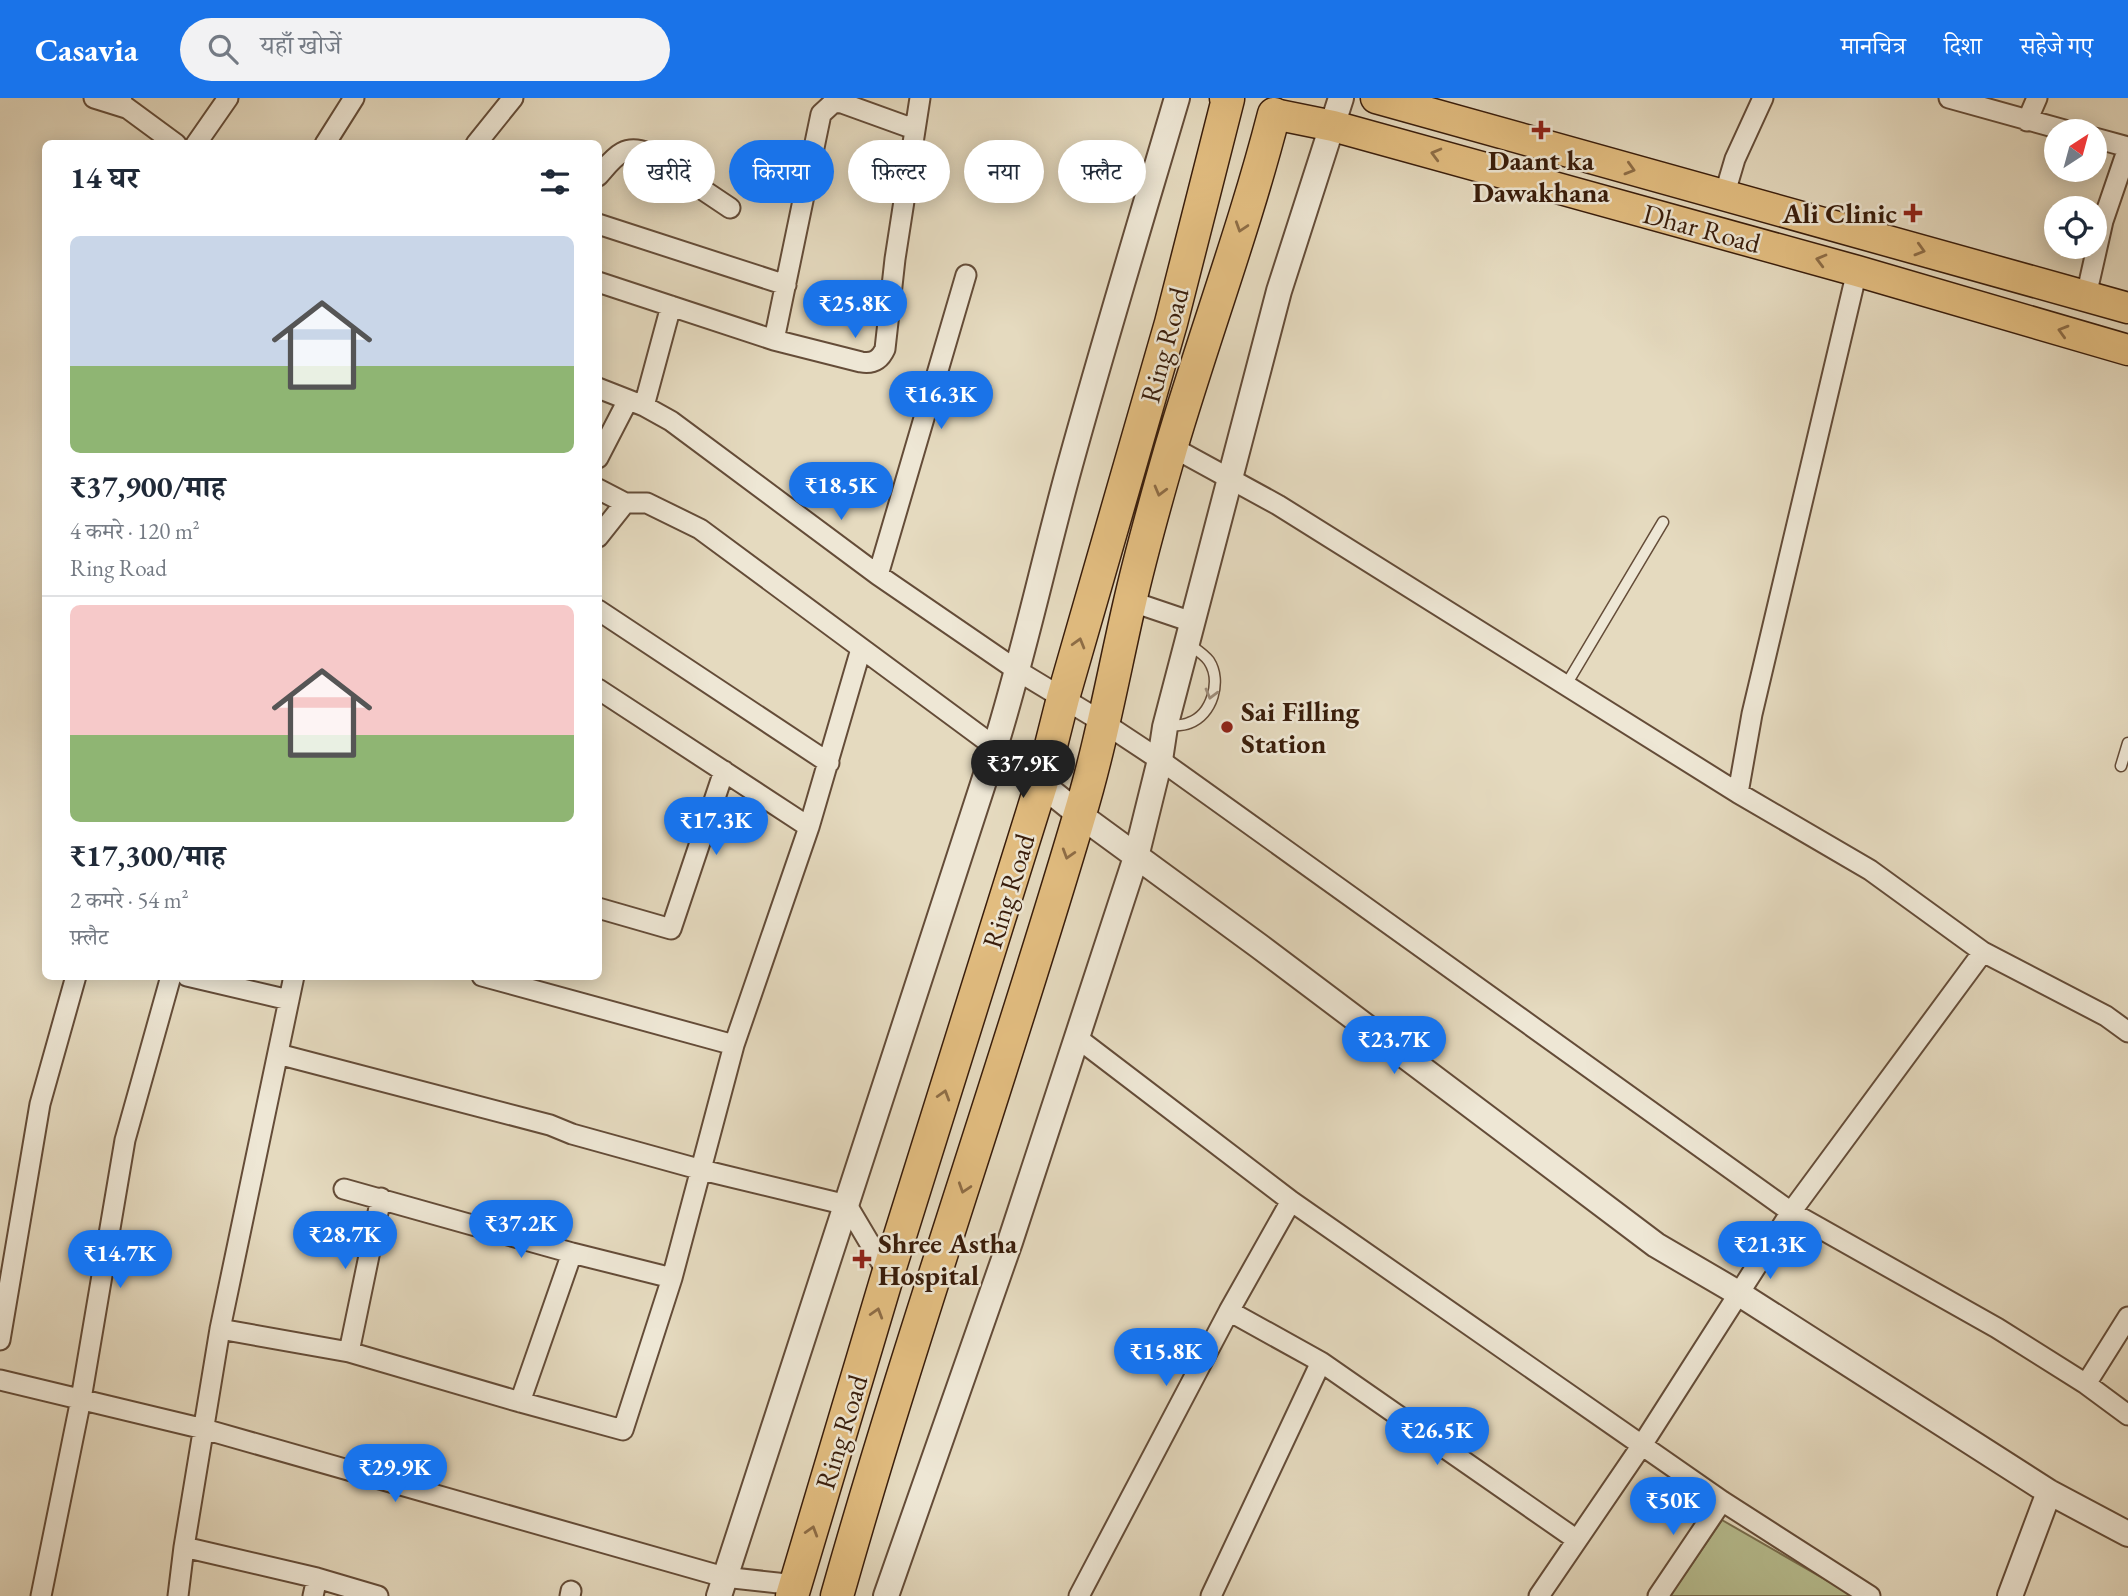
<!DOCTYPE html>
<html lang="hi">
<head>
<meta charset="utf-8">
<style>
  :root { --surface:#fff; --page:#f2f2f3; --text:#1f2937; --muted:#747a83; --line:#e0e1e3; --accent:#1a73e8 }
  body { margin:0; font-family:"EB Garamond","Noto Serif Devanagari",serif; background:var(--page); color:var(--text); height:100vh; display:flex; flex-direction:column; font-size:26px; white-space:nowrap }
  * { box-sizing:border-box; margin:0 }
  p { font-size:23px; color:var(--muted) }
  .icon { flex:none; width:38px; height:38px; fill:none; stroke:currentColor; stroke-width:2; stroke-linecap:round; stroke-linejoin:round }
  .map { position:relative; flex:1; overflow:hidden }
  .side { position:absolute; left:42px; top:42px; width:560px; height:840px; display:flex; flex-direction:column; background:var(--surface); border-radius:10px; box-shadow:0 4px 18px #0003 }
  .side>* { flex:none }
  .guide { position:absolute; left:623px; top:42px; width:665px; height:63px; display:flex; gap:14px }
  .needle { width:46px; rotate:36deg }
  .buttons { position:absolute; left:2044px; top:21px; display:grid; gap:14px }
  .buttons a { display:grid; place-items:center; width:63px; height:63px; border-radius:50%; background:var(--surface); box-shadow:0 4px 18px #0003; font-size:35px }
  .price { position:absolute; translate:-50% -60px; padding:0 16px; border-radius:24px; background:var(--accent); color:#fff; font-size:23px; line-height:46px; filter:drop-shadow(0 2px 4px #0008) }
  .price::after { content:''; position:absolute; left:50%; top:42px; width:21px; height:16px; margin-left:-10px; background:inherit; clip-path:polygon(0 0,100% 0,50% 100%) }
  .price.current { background:#222; color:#fff }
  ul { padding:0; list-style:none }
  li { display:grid; align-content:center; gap:14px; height:371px; padding:0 28px }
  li+li { border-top:2px solid var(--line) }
  li span { display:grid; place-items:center; height:217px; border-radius:10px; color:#555 }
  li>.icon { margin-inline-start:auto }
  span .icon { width:126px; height:126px; fill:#fffc; stroke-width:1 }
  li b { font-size:30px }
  h2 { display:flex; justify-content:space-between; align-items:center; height:84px; padding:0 28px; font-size:30px }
  .tag { padding:0 24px; border-radius:32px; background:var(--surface); box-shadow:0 4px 18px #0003; font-size:24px; line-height:63px }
  .tag.current { background:var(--accent); color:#fff }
  header { display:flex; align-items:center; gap:42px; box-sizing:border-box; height:98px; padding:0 35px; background:var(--accent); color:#fff }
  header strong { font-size:33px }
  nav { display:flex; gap:38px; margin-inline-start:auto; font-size:24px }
  .search { width:490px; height:63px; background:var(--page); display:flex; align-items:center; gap:18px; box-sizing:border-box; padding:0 24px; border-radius:38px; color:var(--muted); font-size:26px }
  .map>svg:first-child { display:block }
  .green { fill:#b7be90; stroke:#786e4e; stroke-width:2 }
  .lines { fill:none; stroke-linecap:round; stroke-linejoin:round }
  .service-casing { stroke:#644c38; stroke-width:13 }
  .minor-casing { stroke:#644c38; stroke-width:23 }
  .tertiary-casing { stroke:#644c38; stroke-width:28 }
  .primary-casing { stroke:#391d0b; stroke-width:33 }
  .trunk-casing { stroke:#391d0b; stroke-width:35 }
  .service { stroke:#eee7d5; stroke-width:10 }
  .minor { stroke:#eee7d5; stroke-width:19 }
  .tertiary { stroke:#eee7d5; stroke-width:24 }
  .primary { stroke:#e2bd80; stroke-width:30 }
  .trunk { stroke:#e2bd80; stroke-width:32 }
  .oneway { stroke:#8e6d46 }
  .oneway2 { stroke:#9d8c7a }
  .poi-dot { fill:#8f2418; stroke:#eee7d5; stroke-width:2.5 }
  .labels { text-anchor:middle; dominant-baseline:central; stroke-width:5; stroke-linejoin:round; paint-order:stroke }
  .poi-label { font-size:28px; font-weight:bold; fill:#391d0b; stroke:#eee7d5; text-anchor:start }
  .street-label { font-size:28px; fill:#391d0b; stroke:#eee7d5 }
</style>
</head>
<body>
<header>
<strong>Casavia</strong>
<div class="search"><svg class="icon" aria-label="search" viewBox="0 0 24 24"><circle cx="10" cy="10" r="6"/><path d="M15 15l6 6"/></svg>यहाँ खोजें</div>
<nav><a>मानचित्र</a><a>दिशा</a><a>सहेजे गए</a></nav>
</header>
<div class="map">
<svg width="2128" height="1498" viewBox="0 0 2128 1498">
  <rect width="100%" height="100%" fill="#e5dabf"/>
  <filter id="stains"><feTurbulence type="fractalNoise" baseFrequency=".00286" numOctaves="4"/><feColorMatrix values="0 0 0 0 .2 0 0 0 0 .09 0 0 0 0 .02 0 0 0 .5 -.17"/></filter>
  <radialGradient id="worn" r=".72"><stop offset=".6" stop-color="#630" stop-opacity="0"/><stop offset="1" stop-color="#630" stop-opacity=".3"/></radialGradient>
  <path class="green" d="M 1722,1422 L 1854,1498 L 1670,1498 Z"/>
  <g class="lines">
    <defs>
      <path id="service" d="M 1566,587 L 1663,424
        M 1167,628 C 1174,627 1183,628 1189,625 C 1212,617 1222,583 1209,563 C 1204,556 1194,550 1187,545
        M 2121,668 L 2128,645"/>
      <path id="minor" d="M 94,0 L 126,10
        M 121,0 L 123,7 L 176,46
        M 1949,0 L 2068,33
        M 2027,23 L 2037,0
        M 2095,40 L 2128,49
        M 196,46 L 228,0
        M 325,46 L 354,0
        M 476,46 L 513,0
        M 598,78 C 614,60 623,45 648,55 L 730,110
        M 1724,98 L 1735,61 L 1763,0
        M 598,126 L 786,187
        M 598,184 L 774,242 L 861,264 C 873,266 880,262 885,251 L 895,161 L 920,0
        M 2086,198 L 2103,123 L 2128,50
        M 774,242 L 821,16 L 834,4 L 842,5 L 914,31
        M 598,290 L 644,308 L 671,323 L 878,477 L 1018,573 L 1104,625 L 1160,662 L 1791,1114 L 1997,1230 L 2086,1286 L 2128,1219
        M 644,308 L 671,208
        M 1172,349 L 1278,407 L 1738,695 L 1870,772 L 1983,854 L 2106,918 L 2128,934
        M 598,360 L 628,302
        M 598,391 L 625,405 L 647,405 L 700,431 L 995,649
        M 598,439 L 625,405
        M 878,477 L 966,177
        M 1130,503 L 1192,524
        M 598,512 L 829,665
        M 598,591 L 809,729
        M 1738,695 L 1752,616 L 1857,173
        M 598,810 L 671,831 L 724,673
        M 187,878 L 289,902
        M 482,878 L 734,947
        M 1076,939 L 1291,1103 L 1722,1403 L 1870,1498
        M 278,956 L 550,1027 L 572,1036 L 702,1072 L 847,1107 L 888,1176
        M 344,1091 L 572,1155 L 672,1180
        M 220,1231 L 349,1254 L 520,1304 L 623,1332 L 672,1180 L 734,947 L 809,729 L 861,551
        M 0,1242 L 40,1006 L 76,878
        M 349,1254 L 381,1100
        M 1321,1264 L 1577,1442
        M 0,1282 L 204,1331 L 724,1479 L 796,1487
        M 2086,1286 L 2128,1317
        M 520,1304 L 572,1155
        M 184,1449 L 317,1480 L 378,1498
        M 41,1498 L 81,1301 L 125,1042 L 171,878
        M 178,1498 L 184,1449 L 220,1231 L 294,878
        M 313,1498 L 317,1480
        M 570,1498 L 571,1493
        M 1079,1498 L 1229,1213 L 1291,1103
        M 1211,1498 L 1321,1264 L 1229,1213
        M 1539,1498 L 1642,1347 L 1791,1114 L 1983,854
        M 1658,1498 L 1722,1403"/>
      <path id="tertiary" d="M 995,649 L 1080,717 L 1259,848 L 1656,1147 L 1738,1195 L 2049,1394 L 2128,1436
        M 719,1498 L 995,649 C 1024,556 1044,461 1070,367 C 1104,244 1141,122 1177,0
        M 886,1498 L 1010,1144 L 1136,759 L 1160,662 L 1165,629 L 1279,193 L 1341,0
        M 2010,1498 L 2049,1394"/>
      <path id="primary" d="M 1376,0 L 2128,210
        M 1274,16 L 1333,28 L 1857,173 L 2128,252"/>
      <path id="trunk" d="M 792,1498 L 888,1176 L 1041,687 L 1063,600 L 1171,225 L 1228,1 L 1226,0
        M 837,1498 C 911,1236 1002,980 1079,719 C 1100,650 1113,578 1129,508 C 1141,455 1156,402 1171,350 C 1204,238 1245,129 1274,16"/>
    </defs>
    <use href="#service" class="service-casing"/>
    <use href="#minor" class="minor-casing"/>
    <use href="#tertiary" class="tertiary-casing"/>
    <use href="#primary" class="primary-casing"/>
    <use href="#trunk" class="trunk-casing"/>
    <use href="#service" class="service"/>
    <use href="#minor" class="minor"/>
    <use href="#tertiary" class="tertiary"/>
    <use href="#primary" class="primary"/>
    <use href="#trunk" class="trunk"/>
  </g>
  <defs><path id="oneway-chevron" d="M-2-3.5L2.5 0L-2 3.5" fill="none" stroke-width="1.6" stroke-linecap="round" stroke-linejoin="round" transform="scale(1.75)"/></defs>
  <g class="oneway">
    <use href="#oneway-chevron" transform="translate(1436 56) rotate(-165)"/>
    <use href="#oneway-chevron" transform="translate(1630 71) rotate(16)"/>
    <use href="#oneway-chevron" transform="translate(1241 129) rotate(108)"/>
    <use href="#oneway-chevron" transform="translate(1920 152) rotate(16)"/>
    <use href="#oneway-chevron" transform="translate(1821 162) rotate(-165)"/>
    <use href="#oneway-chevron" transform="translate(2063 233) rotate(-164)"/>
    <use href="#oneway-chevron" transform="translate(1160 393) rotate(105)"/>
    <use href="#oneway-chevron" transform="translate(1079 545) rotate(-74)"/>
    <use href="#oneway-chevron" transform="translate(1068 756) rotate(107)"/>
    <use href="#oneway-chevron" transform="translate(944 997) rotate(-73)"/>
    <use href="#oneway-chevron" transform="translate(964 1090) rotate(108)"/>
    <use href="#oneway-chevron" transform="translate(877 1215) rotate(-73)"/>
    <use href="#oneway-chevron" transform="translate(812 1433) rotate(-73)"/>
  </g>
  <use class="oneway2" href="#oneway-chevron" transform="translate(1211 596) rotate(105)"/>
  <g class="poi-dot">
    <path d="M1537.5 21.5h7v7h7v7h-7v7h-7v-7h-7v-7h7z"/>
    <path d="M1909.5 104.5h7v7h7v7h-7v7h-7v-7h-7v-7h7z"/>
    <circle cx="1227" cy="629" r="7"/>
    <path d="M858.5 1150.5h7v7h7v7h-7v7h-7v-7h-7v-7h7z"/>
  </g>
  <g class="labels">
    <g class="poi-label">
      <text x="1541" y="62" text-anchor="middle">Daant ka<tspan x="1541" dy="32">Dawakhana</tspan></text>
      <text x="1897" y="115" text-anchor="end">Ali Clinic</text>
      <text x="1241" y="613">Sai Filling<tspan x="1241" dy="32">Station</tspan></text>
      <text x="878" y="1145">Shree Astha<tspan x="878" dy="32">Hospital</tspan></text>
    </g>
    <g class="street-label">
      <text transform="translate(1702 130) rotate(15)">Dhar Road</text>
      <text transform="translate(1164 247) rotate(-75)">Ring Road</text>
      <text transform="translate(1008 793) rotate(-73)">Ring Road</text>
      <text transform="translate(841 1334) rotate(-73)">Ring Road</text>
    </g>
  </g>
  <rect width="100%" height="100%" filter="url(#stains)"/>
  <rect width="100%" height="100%" fill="url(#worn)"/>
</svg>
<div class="buttons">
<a><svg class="needle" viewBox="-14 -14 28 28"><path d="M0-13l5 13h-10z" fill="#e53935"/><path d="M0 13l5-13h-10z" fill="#747a83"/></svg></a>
<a><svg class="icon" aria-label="locate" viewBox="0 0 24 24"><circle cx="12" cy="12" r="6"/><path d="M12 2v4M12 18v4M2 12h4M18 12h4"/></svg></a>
</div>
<b class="price" style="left:855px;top:242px">₹25.8K</b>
<b class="price" style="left:941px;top:333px">₹16.3K</b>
<b class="price" style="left:841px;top:424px">₹18.5K</b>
<b class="price current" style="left:1023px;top:702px">₹37.9K</b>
<b class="price" style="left:716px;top:759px">₹17.3K</b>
<b class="price" style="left:1394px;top:978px">₹23.7K</b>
<b class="price" style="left:521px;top:1162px">₹37.2K</b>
<b class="price" style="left:345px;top:1173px">₹28.7K</b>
<b class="price" style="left:1770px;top:1183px">₹21.3K</b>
<b class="price" style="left:120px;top:1192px">₹14.7K</b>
<b class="price" style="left:1166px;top:1290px">₹15.8K</b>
<b class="price" style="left:1437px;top:1369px">₹26.5K</b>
<b class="price" style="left:395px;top:1406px">₹29.9K</b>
<b class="price" style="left:1673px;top:1439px">₹50K</b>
<div class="guide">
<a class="tag">खरीदें</a>
<a class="tag current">किराया</a>
<a class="tag">फ़िल्टर</a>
<a class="tag">नया</a>
<a class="tag">फ़्लैट</a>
</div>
<section class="side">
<h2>14 घर<svg class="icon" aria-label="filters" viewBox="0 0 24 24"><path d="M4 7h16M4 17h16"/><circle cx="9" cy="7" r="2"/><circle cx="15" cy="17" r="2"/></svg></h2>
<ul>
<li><span style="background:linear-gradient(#c9d6e8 60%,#8fb573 0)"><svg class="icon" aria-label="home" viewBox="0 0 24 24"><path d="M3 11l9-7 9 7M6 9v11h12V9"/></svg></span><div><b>₹37,900/माह</b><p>4 कमरे · 120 m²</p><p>Ring Road</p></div></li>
<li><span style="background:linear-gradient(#f6c9c9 60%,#8fb573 0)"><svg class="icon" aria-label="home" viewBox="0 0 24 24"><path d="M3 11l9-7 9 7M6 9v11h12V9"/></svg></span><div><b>₹17,300/माह</b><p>2 कमरे · 54 m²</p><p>फ़्लैट</p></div></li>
</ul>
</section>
</div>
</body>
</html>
